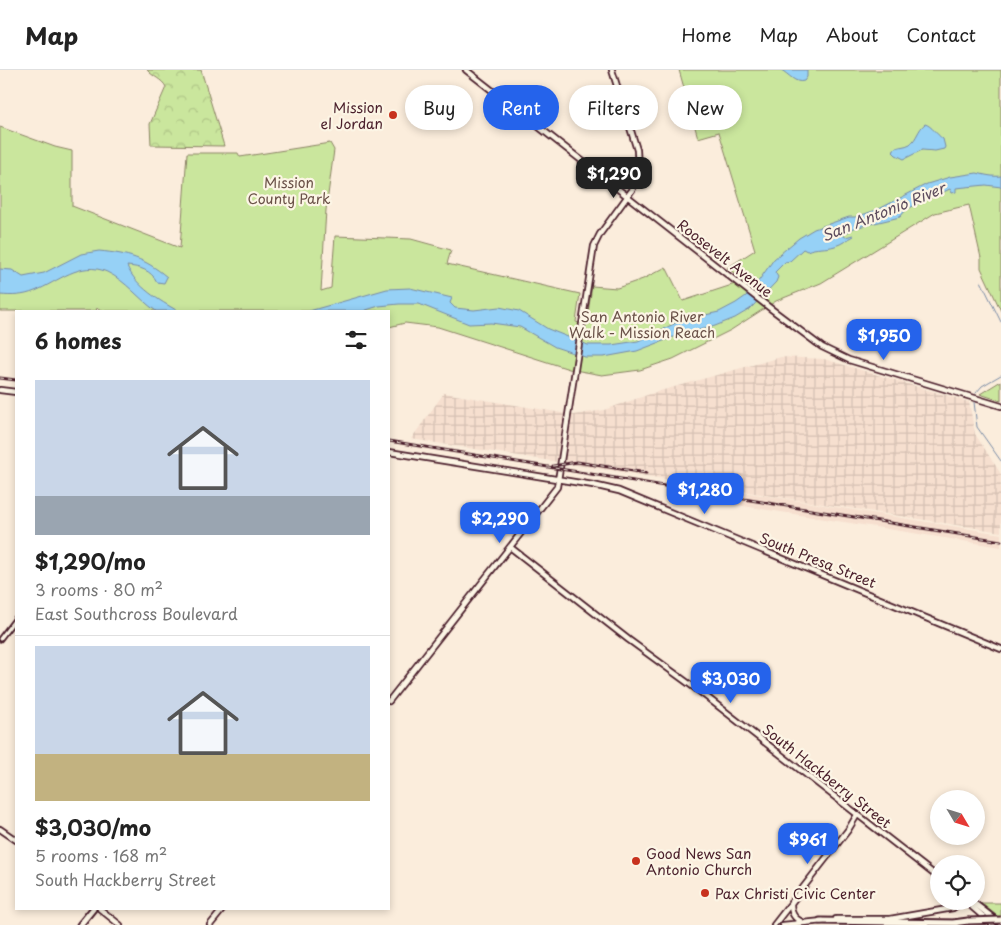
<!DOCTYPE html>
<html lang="en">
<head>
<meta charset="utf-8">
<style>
  :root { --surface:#fff; --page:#f6f6f6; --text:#222; --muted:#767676; --line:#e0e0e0; --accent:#2563eb }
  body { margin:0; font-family:"Playpen Sans",sans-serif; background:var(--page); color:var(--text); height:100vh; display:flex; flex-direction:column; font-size:19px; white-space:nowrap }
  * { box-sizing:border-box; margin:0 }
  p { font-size:16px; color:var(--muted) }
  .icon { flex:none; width:28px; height:28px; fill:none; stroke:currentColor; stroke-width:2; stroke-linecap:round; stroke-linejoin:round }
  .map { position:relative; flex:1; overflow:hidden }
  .side { position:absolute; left:15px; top:240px; width:375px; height:600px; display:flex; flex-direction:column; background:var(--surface); border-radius:0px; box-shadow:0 2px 8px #0003 }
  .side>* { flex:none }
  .top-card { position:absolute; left:405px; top:15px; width:475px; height:45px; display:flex; gap:10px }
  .needle { width:32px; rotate:128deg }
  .buttons { position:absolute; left:930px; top:720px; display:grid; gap:10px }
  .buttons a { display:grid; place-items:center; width:55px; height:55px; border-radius:50%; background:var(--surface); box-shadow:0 2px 8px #0003; font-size:25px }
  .price { position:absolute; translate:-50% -42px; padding:0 11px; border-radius:10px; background:var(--accent); color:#fff; font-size:16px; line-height:32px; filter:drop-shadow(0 1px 2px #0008) }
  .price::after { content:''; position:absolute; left:50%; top:30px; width:15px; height:11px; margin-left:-8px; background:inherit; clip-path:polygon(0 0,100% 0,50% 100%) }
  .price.on { background:#222; color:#fff }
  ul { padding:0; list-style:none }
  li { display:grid; align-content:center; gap:10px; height:265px; padding:0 20px }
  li+li { border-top:1px solid var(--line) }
  li span { display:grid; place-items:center; height:155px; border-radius:0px; color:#555 }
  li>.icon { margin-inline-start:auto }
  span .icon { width:90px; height:90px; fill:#fffc; stroke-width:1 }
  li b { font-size:21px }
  h2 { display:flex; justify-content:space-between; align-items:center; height:60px; padding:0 20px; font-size:21px }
  .pill { padding:0 18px; border-radius:22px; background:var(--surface); box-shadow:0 2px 8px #0003; font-size:18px; line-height:45px }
  .pill.on { background:var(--accent); color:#fff }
  header { display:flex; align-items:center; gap:30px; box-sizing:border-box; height:70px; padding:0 25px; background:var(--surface); border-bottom:1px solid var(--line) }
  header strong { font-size:24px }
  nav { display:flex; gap:28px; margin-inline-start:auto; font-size:18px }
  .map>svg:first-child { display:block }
  .built { fill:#f6dfcf }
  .industrial { fill:url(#industrial-grid) }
  .green { fill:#cae69d; stroke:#8a8264 }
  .forest { fill:url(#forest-crowns); stroke:#8a8264 }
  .water { fill:#96d1f6; stroke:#788aa5 }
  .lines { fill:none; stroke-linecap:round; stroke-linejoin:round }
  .stream { stroke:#788aa5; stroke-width:1 }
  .minor-casing { stroke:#4a1f2b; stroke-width:7 }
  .major-casing { stroke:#4a1f2b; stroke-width:8 }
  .highway-casing { stroke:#4a1f2b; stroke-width:9 }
  .minor { stroke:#fcf5e5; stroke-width:3 }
  .major { stroke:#fcf5e5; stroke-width:4.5 }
  .highway { stroke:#fcf5e5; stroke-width:5 }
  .rail-casing { stroke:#4a1f2b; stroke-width:3 }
  .rail { stroke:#fcf5e5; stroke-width:1; stroke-dasharray:4; stroke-linecap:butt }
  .highway-bridge-casing { stroke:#4a1f2b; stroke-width:9; stroke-linecap:butt }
  .highway-bridge { stroke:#fcf5e5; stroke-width:5 }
  .poi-dot { fill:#c8321e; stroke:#fcf5e5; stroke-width:2 }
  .labels { text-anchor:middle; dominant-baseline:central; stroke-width:4.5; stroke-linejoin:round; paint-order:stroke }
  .poi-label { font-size:14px; fill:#4a1f2b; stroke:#fcf5e5; text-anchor:start }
  .park-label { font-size:14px; fill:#6a5148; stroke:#fcf5e5 }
  .street-label { font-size:14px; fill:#4a1f2b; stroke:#fcf5e5 }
  .water-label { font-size:15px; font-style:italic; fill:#5d4c5e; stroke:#fcf5e5 }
</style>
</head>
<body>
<header>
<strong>Map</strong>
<nav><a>Home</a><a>Map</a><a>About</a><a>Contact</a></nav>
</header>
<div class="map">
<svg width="1001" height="855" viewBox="0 0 1001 855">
  <defs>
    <pattern id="industrial-grid" width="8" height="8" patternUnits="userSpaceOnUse" patternTransform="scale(1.25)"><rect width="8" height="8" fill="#f6dfcf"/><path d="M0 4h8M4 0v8" fill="none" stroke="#d4bfb2"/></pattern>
    <pattern id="forest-crowns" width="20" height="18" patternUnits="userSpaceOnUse" patternTransform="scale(1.25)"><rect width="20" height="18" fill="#cae69d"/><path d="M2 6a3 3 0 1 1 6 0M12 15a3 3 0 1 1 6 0" fill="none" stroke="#afc587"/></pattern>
  </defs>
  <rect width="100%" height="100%" fill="#fbeddc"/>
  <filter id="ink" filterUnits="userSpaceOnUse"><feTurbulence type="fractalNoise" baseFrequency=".02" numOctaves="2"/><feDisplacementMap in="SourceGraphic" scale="10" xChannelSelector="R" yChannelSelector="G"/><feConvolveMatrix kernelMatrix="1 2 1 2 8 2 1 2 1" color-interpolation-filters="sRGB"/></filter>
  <g filter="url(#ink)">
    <path class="built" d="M 694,414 L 1001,464 L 1001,477 L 687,427 Z"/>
    <path class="industrial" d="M 781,287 L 824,289 L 969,332 L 975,364 L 1001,404 L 1001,462 L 411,369 L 444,323 L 574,345 L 604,340 L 653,323 Z"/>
    <path class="green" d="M 679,0 L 1001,0 L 1001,241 L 981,198 L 981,188 L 969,135 L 935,143 L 821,213 L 776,231 L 731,260 L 673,289 L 640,300 L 602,305 L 569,299 L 438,257 L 405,253 L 389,257 L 389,241 L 105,241 L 97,238 L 96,241 L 0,241 L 0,57 L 55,77 L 72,81 L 72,136 L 180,178 L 187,83 L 238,83 L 240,87 L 330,73 L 334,80 L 326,140 L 321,221 L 331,218 L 335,166 L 411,169 L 451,180 L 447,194 L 580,224 L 576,252 L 586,256 L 592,216 L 617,218 L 643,209 L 666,197 L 683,231 L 735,214 L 743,209 L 727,198 L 755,180 L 719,62 L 698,68 Z
      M 1001,311 L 1001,331 L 980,324 Z
      M 981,833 L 1001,833 L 1001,849 Z"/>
    <path class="forest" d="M 147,0 L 201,0 L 224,76 L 151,75 L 150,54 L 166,17 C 162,9 153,7 147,0 Z"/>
    <path class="water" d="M 781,0 L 807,0 L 807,7 L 804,11 C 795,14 789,4 781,0 Z
      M 925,54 C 932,56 936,64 943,69 L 945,77 L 944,79 L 935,81 L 922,80 L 904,89 L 896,85 L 893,82 L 894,79 C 899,76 905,77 910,74 C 917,69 918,59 925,54 Z
      M 977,103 C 985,105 993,107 1001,106 L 1001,117 L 986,115 L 956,118 L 956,122 L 952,123 L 950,119 L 917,134 L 906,140 L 900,147 L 854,158 L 843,165 L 845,167 L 853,165 L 854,166 C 848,169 842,174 835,176 C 826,179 816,177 807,181 L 803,179 L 790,191 L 785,192 L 775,202 L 778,207 L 776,212 L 750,239 L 735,248 L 715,256 L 679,265 L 637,281 L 604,287 L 585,287 L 555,277 L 520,257 L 491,253 L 469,254 L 419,234 L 399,234 L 379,236 L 363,241 L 309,241 L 387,219 L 410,218 L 452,228 L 450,233 L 455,238 L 474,240 L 499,237 L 519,241 L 548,259 L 588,275 L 611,275 L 638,271 L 682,250 L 719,242 L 736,233 L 746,226 L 755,216 L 774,189 L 799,168 L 814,159 L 849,147 L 856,147 L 879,139 L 927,114 L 950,107 Z
      M 99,181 C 129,184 144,188 167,207 L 164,213 L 157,212 C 151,200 140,197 127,196 C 136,217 160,231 178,241 L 156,241 C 139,229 126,211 107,202 C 80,190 58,212 35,221 C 23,226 12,226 0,225 L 0,199 L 12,200 L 23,207 L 44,203 L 81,184 Z"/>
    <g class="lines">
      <path class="stream" d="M 981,211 L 1001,252
        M 976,323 L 982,316 L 1001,305
        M 974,332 L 977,357 L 1001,391"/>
      <defs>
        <path id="minor" d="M 0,569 L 16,548"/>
        <path id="major" d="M 466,0 L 770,238 L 822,277 L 849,290 L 1001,336
          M 0,320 L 16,322
          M 389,382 L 593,415 L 619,421 L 1001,579
          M 510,477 L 629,570 L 699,621 L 939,808
          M 389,631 L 557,417 L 594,176 L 600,164 L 632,120 L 637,109 L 638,99 L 637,80 L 612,0
          M 0,759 L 16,770
          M 968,831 L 971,836 L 993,855
          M 970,831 L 974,833 L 1001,854
          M 791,833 C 791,842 793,848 802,852
          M 100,839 L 120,855
          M 836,849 L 890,849 L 953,838 L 963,831
          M 210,855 L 223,839
          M 774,855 L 848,760 L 857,745
          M 783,855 L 823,851"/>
        <path id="highway" d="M 820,851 L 957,853
          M 953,853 L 968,851
          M 80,855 L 93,839"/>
      </defs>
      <use href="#minor" class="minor-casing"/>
      <use href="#major" class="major-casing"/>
      <use href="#highway" class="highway-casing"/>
      <use href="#minor" class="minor"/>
      <use href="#major" class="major"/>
      <use href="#highway" class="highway"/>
      <defs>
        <path id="rail" d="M 0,308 L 16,310
          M 389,371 L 1001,471
          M 553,396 L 577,392 L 646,403"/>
      </defs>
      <use href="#rail" class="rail-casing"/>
      <use href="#rail" class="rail"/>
      <defs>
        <path id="highway-bridge" d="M 968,851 L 1001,850"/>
      </defs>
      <use href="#highway-bridge" class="highway-bridge-casing"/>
      <use href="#highway-bridge" class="highway-bridge"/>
    </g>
  </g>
  <g class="poi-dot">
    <circle cx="393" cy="45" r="5"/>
    <circle cx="636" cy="791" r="5"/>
    <circle cx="705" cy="823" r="5"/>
  </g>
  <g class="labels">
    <g class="poi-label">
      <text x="383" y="37" text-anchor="end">Mission<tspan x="383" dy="16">el Jordan</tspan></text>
      <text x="646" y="783">Good News San<tspan x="646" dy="16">Antonio Church</tspan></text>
      <text x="715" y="823">Pax Christi Civic Center</text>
    </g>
    <g class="park-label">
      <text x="289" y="112">Mission<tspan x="289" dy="16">County Park</tspan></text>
      <text x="642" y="246">San Antonio River<tspan x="642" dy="16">Walk - Mission Reach</tspan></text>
    </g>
    <g class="street-label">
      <text transform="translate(725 188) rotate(38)">Roosevelt Avenue</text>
      <text transform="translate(818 490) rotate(22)">South Presa Street</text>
      <text transform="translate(827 706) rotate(38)">South Hackberry Street</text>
    </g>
    <g class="water-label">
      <text transform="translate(883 141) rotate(-22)">San Antonio River</text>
    </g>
  </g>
</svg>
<div class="buttons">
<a><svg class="needle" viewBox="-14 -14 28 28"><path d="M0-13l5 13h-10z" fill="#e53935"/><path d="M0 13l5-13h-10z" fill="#767676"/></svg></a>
<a><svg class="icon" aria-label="locate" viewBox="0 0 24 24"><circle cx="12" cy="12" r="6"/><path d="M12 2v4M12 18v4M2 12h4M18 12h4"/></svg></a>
</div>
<b class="price on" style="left:614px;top:129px">$1,290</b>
<b class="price" style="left:884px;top:291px">$1,950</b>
<b class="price" style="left:705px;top:445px">$1,280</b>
<b class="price" style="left:500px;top:474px">$2,290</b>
<b class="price" style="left:731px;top:634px">$3,030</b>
<b class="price" style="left:808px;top:795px">$961</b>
<div class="top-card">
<a class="pill">Buy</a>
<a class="pill on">Rent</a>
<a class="pill">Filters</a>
<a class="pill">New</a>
</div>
<section class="side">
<h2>6 homes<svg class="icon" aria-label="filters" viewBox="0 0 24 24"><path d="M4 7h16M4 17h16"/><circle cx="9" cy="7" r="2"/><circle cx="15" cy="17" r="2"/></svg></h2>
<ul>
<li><span style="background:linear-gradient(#c9d6e8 75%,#9aa5b1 0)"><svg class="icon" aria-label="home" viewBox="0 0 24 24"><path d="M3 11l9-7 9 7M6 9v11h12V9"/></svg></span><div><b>$1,290/mo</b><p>3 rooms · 80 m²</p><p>East Southcross Boulevard</p></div></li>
<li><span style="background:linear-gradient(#c9d6e8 70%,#c2b280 0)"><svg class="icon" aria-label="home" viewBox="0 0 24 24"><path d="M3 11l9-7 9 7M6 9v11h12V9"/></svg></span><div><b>$3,030/mo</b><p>5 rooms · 168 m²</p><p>South Hackberry Street</p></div></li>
</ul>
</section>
</div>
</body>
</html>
